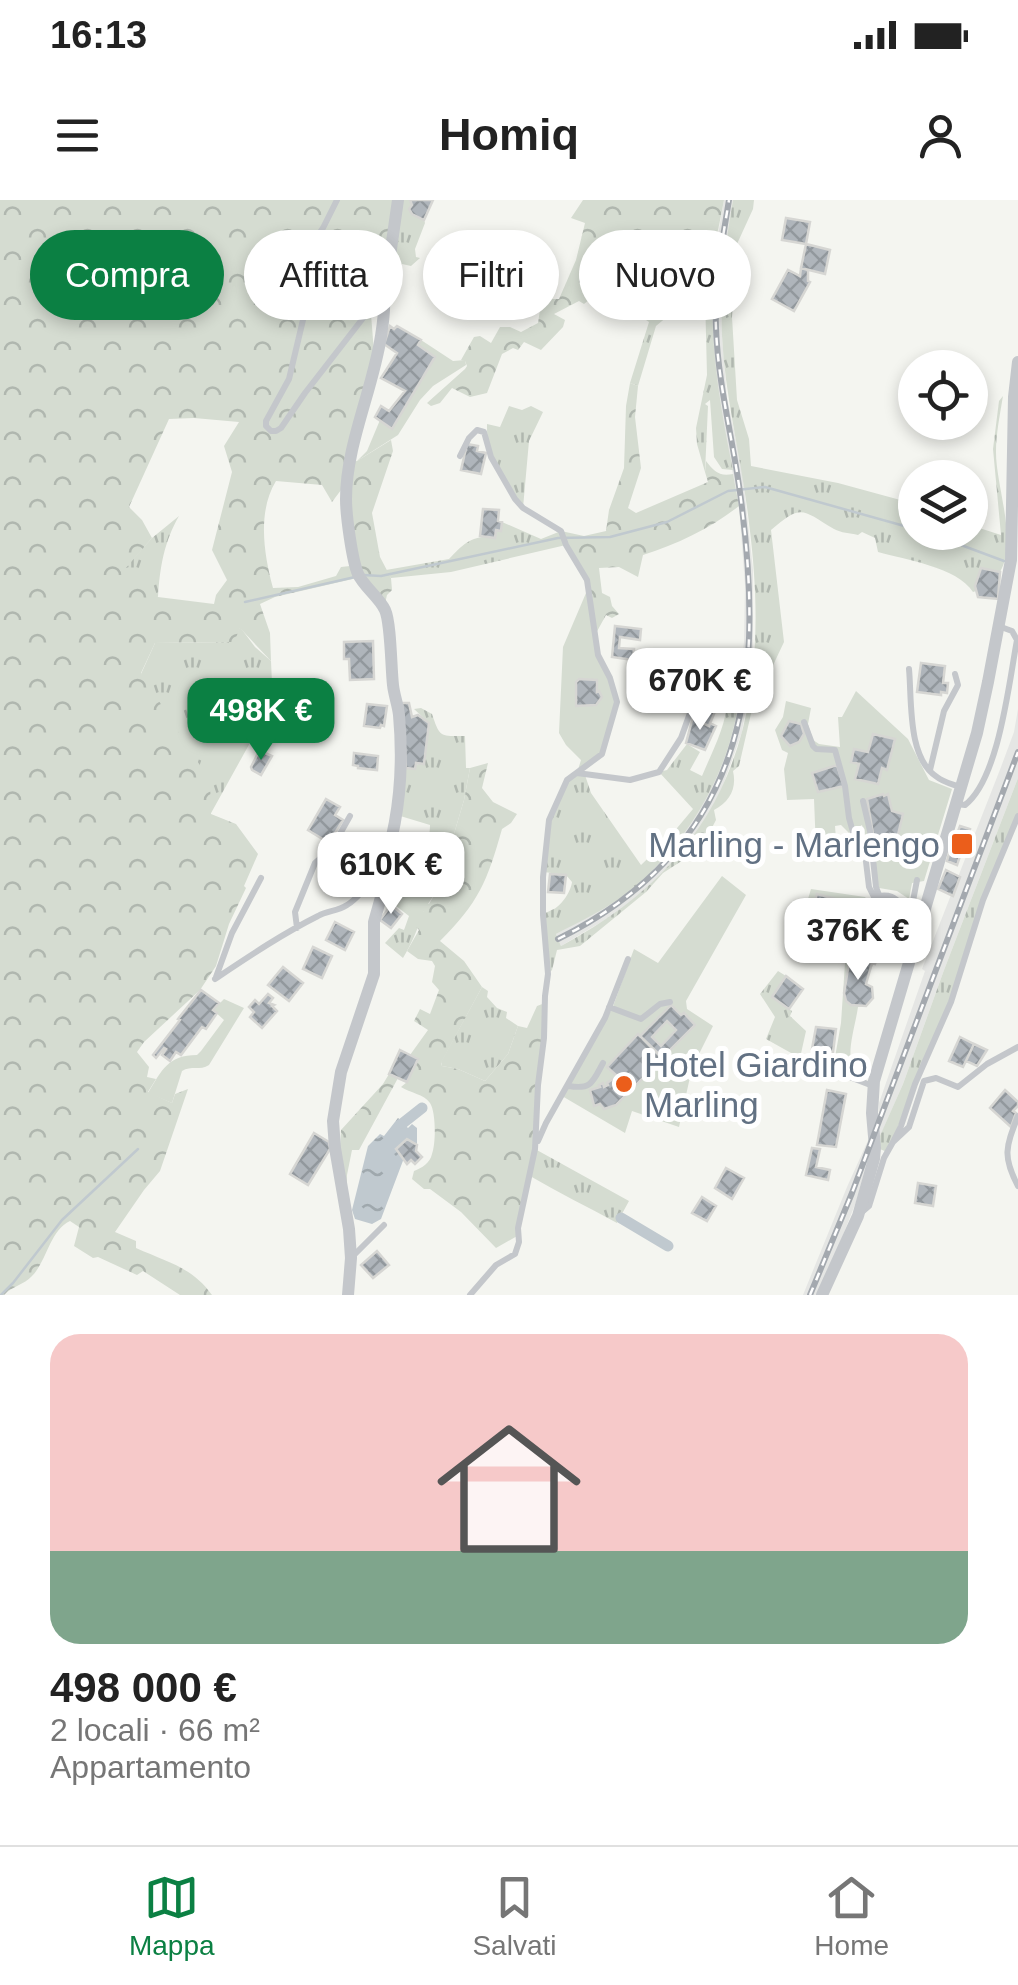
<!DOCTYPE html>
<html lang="it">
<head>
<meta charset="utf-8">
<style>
  :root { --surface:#fff; --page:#f6f6f6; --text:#222; --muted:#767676; --line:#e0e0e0; --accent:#0b8043 }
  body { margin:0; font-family:Helvetica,sans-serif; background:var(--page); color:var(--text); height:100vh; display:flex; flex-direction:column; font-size:38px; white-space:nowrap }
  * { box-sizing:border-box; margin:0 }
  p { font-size:32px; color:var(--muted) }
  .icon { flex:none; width:55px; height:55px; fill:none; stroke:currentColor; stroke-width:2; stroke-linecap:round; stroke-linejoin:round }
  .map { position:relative; height:1095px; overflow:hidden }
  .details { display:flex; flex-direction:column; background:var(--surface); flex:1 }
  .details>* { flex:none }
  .top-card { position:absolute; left:30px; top:30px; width:960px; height:90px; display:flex; gap:20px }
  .fabs { position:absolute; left:898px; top:150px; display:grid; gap:20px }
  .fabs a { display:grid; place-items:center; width:90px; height:90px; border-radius:50%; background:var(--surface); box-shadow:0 5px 15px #0003; font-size:50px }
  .price { position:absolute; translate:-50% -85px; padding:0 22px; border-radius:20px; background:#fff; color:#222; font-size:32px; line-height:65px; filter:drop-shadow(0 2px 5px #0008) }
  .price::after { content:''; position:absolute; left:50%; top:60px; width:30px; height:22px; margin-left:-15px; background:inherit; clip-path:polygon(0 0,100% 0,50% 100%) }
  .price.current { background:var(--accent); color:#fff }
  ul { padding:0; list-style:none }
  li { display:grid; align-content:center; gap:20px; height:530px; padding:0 50px }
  li span { display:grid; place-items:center; height:310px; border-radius:30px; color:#555 }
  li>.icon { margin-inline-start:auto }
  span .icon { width:180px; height:180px; fill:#fffc; stroke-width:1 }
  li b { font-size:42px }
  .tag { padding:0 35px; border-radius:45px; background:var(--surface); box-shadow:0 5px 15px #0003; font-size:35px; line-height:90px }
  .tag.current { background:var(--accent); color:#fff }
  .status { display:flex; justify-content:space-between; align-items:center; height:70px; padding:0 50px; background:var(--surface); direction:ltr }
  .status svg { height:28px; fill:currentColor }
  header { display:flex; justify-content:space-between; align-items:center; height:130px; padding:0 50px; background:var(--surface); font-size:45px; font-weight:600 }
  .tab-bar { display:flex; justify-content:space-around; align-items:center; height:140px; border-top:2px solid var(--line); background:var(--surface); font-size:28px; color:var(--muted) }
  .tab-bar a { display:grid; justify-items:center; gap:5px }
  .tab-bar .current { color:var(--accent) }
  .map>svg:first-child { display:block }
  .built { fill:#e5e6e4 }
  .grass { fill:url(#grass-tufts) }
  .forest { fill:url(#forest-crowns); fill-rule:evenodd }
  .green { fill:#d5dcd1 }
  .water { fill:url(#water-ripples) }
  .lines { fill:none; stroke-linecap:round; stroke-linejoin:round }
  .stream { stroke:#c0c9cf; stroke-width:2.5 }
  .canal { stroke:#c0c9cf; stroke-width:11 }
  .building { fill:url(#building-cross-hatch); stroke:#d6d6d3; stroke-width:2.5; fill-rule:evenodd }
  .lane { stroke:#c4c7cb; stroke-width:6 }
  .street { stroke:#c4c7cb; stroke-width:12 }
  .rail-casing { stroke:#a4a9af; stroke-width:6 }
  .rail { stroke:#fff; stroke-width:2.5; stroke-dasharray:8; stroke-linecap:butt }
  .poi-dot { fill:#eb5e1b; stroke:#fff; stroke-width:4 }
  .labels { text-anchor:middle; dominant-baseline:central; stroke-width:10; stroke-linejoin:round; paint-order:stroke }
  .poi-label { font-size:35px; fill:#627183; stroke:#fff; text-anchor:end }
</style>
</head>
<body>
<div class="status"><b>16:13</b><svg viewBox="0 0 49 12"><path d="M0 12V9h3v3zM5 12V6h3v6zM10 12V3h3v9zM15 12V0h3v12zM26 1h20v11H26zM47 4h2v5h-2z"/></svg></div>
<header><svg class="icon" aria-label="menu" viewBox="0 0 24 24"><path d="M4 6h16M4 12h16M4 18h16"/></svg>Homiq<svg class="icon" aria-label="person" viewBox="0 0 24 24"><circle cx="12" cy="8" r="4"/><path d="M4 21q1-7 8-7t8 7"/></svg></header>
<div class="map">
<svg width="1018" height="1095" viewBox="0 0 1018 1095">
  <defs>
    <pattern id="grass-tufts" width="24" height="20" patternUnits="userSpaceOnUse" patternTransform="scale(2.5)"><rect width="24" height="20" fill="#d5dcd1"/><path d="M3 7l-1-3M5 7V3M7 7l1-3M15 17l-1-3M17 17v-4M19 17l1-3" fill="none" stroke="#b0b7af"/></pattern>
    <pattern id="forest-crowns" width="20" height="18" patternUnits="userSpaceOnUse" patternTransform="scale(2.5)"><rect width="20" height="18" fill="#d5dcd1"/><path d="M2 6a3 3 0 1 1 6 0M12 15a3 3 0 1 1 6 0" fill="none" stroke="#b0b7af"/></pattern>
    <pattern id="water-ripples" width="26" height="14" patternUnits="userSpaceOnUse" patternTransform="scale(2.5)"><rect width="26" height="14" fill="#c0c9cf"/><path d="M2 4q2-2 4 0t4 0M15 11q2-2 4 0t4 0" fill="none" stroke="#9fa8ad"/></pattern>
    <pattern id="building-cross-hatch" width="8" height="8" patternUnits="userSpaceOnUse" patternTransform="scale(2.5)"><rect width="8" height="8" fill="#afb5bb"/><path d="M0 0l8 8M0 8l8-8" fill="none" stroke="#92989d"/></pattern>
  </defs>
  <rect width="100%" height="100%" fill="#f4f5f0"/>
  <path class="built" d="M 724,0 L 733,0 L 721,85 L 722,136 L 727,198 L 742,268 L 753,370 L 753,458 L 742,532 L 720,594 L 689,645 L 645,691 L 623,709 L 561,746 L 556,734 L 628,692 L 678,641 L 695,617 L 711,588 L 727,551 L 735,521 L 744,442 L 745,385 L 739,305 L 718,199 L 711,137 L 713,64 Z
    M 1018,509 L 1018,578 L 944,770 L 903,884 L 864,973 L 856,1002 L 836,1053 L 816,1095 L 803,1095 L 847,987 L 879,916 L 879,903 L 925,771 L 922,769 L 1001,567 L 1014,532 Z"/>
  <path class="grass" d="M 398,0 L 410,0 L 412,5 L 409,9 L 412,14 L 424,20 L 425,23 L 415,49 L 416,57 L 420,58 L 411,66 L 402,64 L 385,108 Z
    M 733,0 L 754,0 L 753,9 L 737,44 L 732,117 L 737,200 L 749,239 L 751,266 L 838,283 L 915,304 L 915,332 L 970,332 L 970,325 L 1001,335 L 993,249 L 999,201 L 1003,196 C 1000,214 996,234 996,252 C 996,287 1018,341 1000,372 L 981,368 L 975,386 L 976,391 L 973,392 C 957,367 906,360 878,352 L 875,338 L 862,332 L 858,335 C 850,333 841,333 834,329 C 802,310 802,303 771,330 L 784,442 L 761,491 L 756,492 L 739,566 L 733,571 C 737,588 730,602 714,610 L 716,620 L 704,643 L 694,653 L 663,673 L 646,692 L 580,746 L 557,750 L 552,770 L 548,774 L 543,715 C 546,712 550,711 554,709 C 562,705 571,691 572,682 L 566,675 L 544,672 L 549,620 L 570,576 L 585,575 L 591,593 L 641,665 L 667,640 L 693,609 L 659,572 L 667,570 L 687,544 L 700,552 L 690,570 L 702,576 C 713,549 733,514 726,484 C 723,474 716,465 710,456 L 743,453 C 741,475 740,500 735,522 C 721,587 681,649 630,691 C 608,708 581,721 556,734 L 561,746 C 736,653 773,509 749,323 C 742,260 725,199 722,136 C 720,90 725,45 733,0 Z
    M 716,39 C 706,119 717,193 733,270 L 722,269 L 714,257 L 710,200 L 705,204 L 708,206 L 705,272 L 697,244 L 696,228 L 707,175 L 705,95 L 680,106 L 656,126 L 638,186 L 630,183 L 649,122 L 646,120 L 647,110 L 656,112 L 704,69 Z
    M 509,206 L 522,210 L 531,206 L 543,212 L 529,241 L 523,308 C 505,279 486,260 487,224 L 500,227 Z
    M 179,316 C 164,342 160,367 158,397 L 124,369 L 152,338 Z
    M 502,322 L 541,339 L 561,331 L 566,345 L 451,372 L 391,378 L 386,370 L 449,359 C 464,343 472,335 495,337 L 496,330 L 501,330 Z
    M 240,427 L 255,447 L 271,461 L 273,505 L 279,527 L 261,523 L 210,615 L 141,474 L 155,443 L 233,442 Z
    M 421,508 L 432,514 C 440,538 440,536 465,536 L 466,568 L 470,568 L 464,600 L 443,671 C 444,688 429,698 423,714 C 417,730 412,743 403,758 L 385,743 L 399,728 L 404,730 L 409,716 L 391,702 L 410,677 L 407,674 C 421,665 430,642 430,625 L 397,615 L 402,567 L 424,563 L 429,523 L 414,509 Z
    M 1018,578 L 1018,616 L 983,700 L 951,802 L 887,952 L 875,947 L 903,884 L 944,770 Z
    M 778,771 L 786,776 L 772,797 L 792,811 L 790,816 L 806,831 L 800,858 L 766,839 L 775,817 L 760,794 Z
    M 482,787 L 488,791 L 487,797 L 497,808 L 507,812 L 506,818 L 518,826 L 508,854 L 485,881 L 458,869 L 442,866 L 441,862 Z
    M 535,949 L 629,1001 L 617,1023 C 588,1007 559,993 530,976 Z"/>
  <path class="forest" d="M 0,0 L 396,0 L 381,89 L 369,89 L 374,152 L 341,290 L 332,302 L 322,285 L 276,281 C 257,312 264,355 273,388 L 298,387 L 336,376 L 341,367 L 350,366 L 350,262 L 357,261 L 391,240 L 393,251 L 372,313 L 380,357 L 391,378 L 392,390 L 387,395 L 384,408 L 357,378 L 275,397 L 260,404 L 270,433 L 271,461 L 240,428 L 234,442 L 155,443 L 141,473 L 210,581 L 211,614 L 236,624 L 258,654 L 244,686 L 246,688 L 229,724 L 216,766 L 200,790 L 144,842 L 137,852 L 149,867 L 147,877 L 156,879 L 148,892 L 172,903 L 175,894 L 188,889 L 160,971 L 144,990 L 115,1032 L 136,1041 L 136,1048 C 167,1062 192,1067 212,1095 L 180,1095 L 143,1071 L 137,1075 L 98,1057 L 93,1058 L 74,1046 L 79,1027 L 70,1021 C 50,1030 47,1061 32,1076 C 24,1085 12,1086 4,1095 L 0,1095 ZM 194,218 L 239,222 L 224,246 L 232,272 L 212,350 L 227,380 L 216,395 L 214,404 L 158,397 L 146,374 L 125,369 L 152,338 L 142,320 L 129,307 L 169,219 Z
    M 583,0 L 724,0 C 718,31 713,67 689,89 C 679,98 666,104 656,112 L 626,107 L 633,91 L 606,86 L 584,104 L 579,101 L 554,114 L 565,120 L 563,127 L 541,150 L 524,142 L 518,150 L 513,148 L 502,154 L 487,193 L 470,197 L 452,188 L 440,203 L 431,206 L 427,203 L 465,169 L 467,166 L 465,161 L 461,160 L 474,137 L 480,136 L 491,143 L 500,127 L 510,127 L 521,132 L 538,123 L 540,110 L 535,107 L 534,99 L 559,99 L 576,60 L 585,23 L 571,18 Z
    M 630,183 L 638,186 L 635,217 L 641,268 L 628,308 L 636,313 L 708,282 L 705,272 L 706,261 C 714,271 719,277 733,274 L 739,306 C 711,328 678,344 643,355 L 638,377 L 619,367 L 599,368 L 602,393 L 610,397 L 612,406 L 619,414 L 612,418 L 606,415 L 595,435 L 590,393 L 561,331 L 584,336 L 606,331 L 609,310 L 624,268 L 626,206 Z
    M 488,563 L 482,588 L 493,602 L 517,614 L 511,623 L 502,629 C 487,682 479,702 440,741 L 464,761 L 482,787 L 441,863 L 442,866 L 458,869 L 485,881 L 508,854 L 518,826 L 527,828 L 537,806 L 545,803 L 535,949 L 519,1035 L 496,1048 L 461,1012 L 430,989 L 424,989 L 412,979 L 414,971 C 422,968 430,963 432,954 C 436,943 436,912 430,903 C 424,894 410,893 401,887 L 407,882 L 410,855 L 428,830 L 414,821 L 420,809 L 430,814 L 439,790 L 432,782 L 435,766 L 432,761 L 418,759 L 407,751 L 419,730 L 414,724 L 424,711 L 421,705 L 424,702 L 429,704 L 443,680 L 443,671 L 464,600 L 470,568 Z
    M 389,874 L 398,878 L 359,950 L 352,950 L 347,975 L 347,1000 L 340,948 L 341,930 L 383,884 Z"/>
  <path class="green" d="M 421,140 L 453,161 L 465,160 L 466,165 L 433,186 L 420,200 L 398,235 L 357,261 L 367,251 L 380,220 L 392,228 L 435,158 L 418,145 Z
    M 589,386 L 596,442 L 617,502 L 604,551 L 577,573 L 581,560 L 566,545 L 559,533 L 563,447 Z
    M 856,491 L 908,539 L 929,580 L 952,589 L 924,681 L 912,683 L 909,699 L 897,691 L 879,688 L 862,625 L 849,633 L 841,625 L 835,626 L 837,652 L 816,649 L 814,599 L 787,600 L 784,569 L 788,553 L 782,550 L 775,530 L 783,517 L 786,501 L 811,508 L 808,524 L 813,540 L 819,544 L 840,547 L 838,517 L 842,517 Z
    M 722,676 L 746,695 L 686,801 L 687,809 L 713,826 L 692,868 L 679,927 L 632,911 L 625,933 L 562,896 L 612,809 L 634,749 L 658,763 Z
    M 811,689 L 865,697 L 870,703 L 894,708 L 866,783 L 872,787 L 873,798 L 866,806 L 858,807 C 855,828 846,851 853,870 L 834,863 L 841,823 L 845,763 L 807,746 L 797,736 Z
    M 224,799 L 244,808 L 209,865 C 200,871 191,865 182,871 L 172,903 L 148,893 C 162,870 168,855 197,855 L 201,851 L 224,820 L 213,810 Z"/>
  <path class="water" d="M 398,918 L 408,928 L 412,924 L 417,928 L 417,945 L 407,939 L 396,948 L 404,958 L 381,1019 L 372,1024 L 355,1019 L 352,1010 L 368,946 L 380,934 L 384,936 Z"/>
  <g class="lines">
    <path class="stream" d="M 926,332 L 1004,361
      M 363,375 L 381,376 L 558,338 L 610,337 L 667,322 L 728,291 L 765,287 L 915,329
      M 245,402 L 355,377
      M 1,1095 L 13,1083 L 62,1020 L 138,949"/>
    <path class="canal" d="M 403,923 L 422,908
      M 621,1018 L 668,1046"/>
  </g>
  <path class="building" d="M 433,0 L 424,20 L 412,14 L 409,9 L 412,5 L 410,0 Z
    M 786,18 L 810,22 L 806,44 L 782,40 Z
    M 806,44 L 830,50 L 825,74 L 801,68 Z
    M 801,68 L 808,70 L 808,81 L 810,82 L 794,111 L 772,99 L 788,70 L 800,76 Z
    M 390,126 L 394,129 L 397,126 L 421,140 L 418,145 L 435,157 L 392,229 L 375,217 L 381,206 L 389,211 L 405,191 L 381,178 L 397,153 L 384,144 Z
    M 467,244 L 478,246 L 477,251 L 486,253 L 481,274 L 461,270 Z
    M 483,309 L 499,310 L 498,321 L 502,322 L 501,331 L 496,330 L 495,338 L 480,336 Z
    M 981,368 L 1000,372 L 998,399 L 978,397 L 975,386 Z
    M 615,426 L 641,429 L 640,440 L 620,437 L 619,448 L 634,449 L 633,460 L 612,457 Z
    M 373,441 L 374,479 L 350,480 L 349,459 L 344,459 L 344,442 Z
    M 921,463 L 945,466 L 943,483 L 948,483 L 947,493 L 941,492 L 941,495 L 917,492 Z
    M 579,479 L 597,480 L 597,492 L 599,491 L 602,497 L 596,505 L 576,506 L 576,482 Z
    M 708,492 L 721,497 L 709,526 L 696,520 Z
    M 402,503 L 409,503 L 412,517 L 418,515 L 429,523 L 424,564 L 416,563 L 415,569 L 406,568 Z
    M 367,504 L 387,506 L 384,526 L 381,525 L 380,528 L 364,526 Z
    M 699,512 L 696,520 L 709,526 L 710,523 L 716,526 L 705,550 L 686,543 L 694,513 Z
    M 789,521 L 801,524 L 804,534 L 799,542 L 790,546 L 781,536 Z
    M 873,534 L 895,539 L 887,570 L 882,568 L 878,584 L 855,579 L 859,564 L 851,562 L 854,549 L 868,552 Z
    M 263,552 L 272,556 L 261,575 L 252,570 L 251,567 L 258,553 L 261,554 Z
    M 354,553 L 378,556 L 377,570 L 358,568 L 358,566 L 353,565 Z
    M 837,565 L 844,586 L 818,592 L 812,573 Z
    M 883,594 L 884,596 L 888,594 L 892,611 L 903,614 L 897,639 L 897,653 L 877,657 L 867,599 Z
    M 326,599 L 340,607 L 335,615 L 343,620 L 329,643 L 308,630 Z
    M 960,626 L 970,629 L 965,651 L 962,650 L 957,665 L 947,661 L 954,636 L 956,637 Z
    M 402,643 L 420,652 L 409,671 L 391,662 Z
    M 946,670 L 960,677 L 953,696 L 938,689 Z
    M 550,674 L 566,675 L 564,693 L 548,692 Z
    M 817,694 L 858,705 L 853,720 L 858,721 L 845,757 L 802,745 Z
    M 391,705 L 402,714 L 391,728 L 380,720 Z
    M 868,710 L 883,717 L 892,716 L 875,764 L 856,759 Z
    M 335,722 L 354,732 L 345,750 L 326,740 Z
    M 313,747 L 332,756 L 322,778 L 303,769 Z
    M 850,757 L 872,763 L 866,784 L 872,787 L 873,798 L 866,806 L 851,805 L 846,801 L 844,793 Z
    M 283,767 L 303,783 L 289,801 L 268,785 Z
    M 786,776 L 803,789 L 789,809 L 772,797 Z
    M 201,790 L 219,803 L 213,810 L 217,813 L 206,829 L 202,827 L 181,855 L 176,852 L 170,861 L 162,855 L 166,849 L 164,848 L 156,858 L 153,855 L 180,820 L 178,819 Z
    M 268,794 L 273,798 L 269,803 L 274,805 L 272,806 L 277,811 L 262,828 L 250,817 L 254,812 L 249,807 L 255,800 L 259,804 Z
    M 671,805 L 681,815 L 684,813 L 695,825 L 662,858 L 640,836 ZM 667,821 L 676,830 L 661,846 L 652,837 Z
    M 816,827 L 836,829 L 833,852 L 812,849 Z
    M 638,834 L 663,858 L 616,905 L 604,909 L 600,904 L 594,906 L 590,890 L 600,887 L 599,885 L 603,883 L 604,887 L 608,885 L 607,883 L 617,876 L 607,867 Z
    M 960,837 L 974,844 L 963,867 L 949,861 Z
    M 974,844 L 987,850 L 977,866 L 966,861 Z
    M 400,850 L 418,859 L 407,882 L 389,874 Z
    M 827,890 L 846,894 L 836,947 L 817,945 Z
    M 1005,890 L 1018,902 L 1018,906 L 1013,911 L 1016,913 L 1011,927 L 990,908 Z
    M 314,933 L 329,942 L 330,949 L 308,985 L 290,974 Z
    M 407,939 L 417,945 L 416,951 L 422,957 L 415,964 L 411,960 L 407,964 L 396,949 Z
    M 812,948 L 820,949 L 816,967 L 830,970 L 828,980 L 806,975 Z
    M 726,968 L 744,978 L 732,999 L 715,988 Z
    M 918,983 L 936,986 L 933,1006 L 915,1003 Z
    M 702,997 L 716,1006 L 707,1021 L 692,1013 Z
    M 377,1051 L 389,1065 L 373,1078 L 361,1065 Z"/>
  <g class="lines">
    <path class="lane" d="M 337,0 L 323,28 L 313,42 L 303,68 L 307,103 L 289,179 L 266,221 L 266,226 L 271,231 L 276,231 L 281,228 L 305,193 L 367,113 L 373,97 L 380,95 L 383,97
      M 460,256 L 469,238 L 477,230 L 484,232 L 491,257 L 515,299 L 523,308 L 561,331 L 566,345 L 587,380 L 598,455 L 610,478 L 617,502 L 602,554 L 567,580 L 549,620 L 543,677 L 543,715 L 548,774 L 545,796 L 544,838 L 538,885 L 535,949 L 518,1028 L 519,1042 L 515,1054 L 496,1065 L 470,1095
      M 909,469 C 912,500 907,558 937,577 C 943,582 952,584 960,587
      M 804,522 L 813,546 L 816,549 L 835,550 L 845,586 L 849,618 L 853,632 L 864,645 L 869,687 L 874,697 C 901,690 898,710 920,716
      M 930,570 L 944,511 L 958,485 L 955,474
      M 577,573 L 630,580 L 659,572 L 681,538 L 699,488
      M 863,601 L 870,631 L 876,687 L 879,695
      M 957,604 L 965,605 C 999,579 1009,482 1017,440 L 1012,431 L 1001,427
      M 908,712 L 913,701 L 917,680
      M 297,728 L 295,712 L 315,663 L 332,648 L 350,616
      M 216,777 L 232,733 L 261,678
      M 215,779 C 248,757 282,734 318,716 C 327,711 338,711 347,705 C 359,698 365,685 377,679
      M 609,807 L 641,819 L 660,804 L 670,802
      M 800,858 L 873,886
      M 569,886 C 592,890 593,881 603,863
      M 1018,916 C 1006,947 1002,956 1018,986
      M 538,941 L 546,923 L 605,818 L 628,759
      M 893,942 L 901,926 L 915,884 L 951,802 L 983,700 L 1018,616
      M 862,1012 L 869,1006 L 884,958 L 893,942 L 909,927 L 924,881 L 936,878 L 958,887 L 987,864 L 1018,847
      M 352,1057 L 384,1025"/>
    <path class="street" d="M 348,1095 L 351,1058 L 349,1029 L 335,948 L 333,921 L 341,872 L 374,774 L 374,722 L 383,690 L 379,679 C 399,627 404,571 399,515 C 398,505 394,495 393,485 C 391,468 391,423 385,410 C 379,397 364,387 358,374 C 352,360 346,315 346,299 C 346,245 373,189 381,136 C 383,123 385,111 384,98 L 398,0
      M 822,1095 L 858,1016 L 874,959 L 875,948 L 872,913 L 874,881 L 977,533 L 988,482 L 1011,360 L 1014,197 L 1018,162"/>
    <defs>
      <path id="rail" d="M 558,739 C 744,647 766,490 741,300 C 734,243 718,186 716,128 C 714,85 722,43 729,0
        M 810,1095 L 852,993 L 1018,552"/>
    </defs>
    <use href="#rail" class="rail-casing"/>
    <use href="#rail" class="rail"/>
  </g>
  <g class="poi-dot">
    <rect x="950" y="632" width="24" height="24" rx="5"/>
    <circle cx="624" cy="884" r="10"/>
  </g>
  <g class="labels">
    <g class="poi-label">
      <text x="940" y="644">Marling - Marlengo</text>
      <text x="644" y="864" text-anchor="start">Hotel Giardino<tspan x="644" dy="40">Marling</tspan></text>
    </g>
  </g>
</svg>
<div class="fabs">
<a><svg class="icon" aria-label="locate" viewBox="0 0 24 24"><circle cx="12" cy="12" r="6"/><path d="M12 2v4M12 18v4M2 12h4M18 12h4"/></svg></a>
<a><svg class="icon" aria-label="layers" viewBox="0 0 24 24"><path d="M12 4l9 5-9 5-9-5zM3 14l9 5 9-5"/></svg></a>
</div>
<b class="price" style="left:700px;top:533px">670K €</b>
<b class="price current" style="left:261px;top:563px">498K €</b>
<b class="price" style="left:391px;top:717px">610K €</b>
<b class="price" style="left:858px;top:783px">376K €</b>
<div class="top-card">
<a class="tag current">Compra</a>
<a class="tag">Affitta</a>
<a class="tag">Filtri</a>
<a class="tag">Nuovo</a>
</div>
</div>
<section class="details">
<ul>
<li><span style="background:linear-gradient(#f6c9c9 70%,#7fa58c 0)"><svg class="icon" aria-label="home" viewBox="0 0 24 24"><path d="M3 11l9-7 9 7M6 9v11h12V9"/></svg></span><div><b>498 000 €</b><p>2 locali · 66 m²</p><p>Appartamento</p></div></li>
</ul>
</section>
<nav class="tab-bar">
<a class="current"><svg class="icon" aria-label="map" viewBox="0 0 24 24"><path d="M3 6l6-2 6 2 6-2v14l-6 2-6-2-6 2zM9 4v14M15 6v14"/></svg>Mappa</a>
<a><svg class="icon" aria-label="saved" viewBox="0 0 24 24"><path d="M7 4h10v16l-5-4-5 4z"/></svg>Salvati</a>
<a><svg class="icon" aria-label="home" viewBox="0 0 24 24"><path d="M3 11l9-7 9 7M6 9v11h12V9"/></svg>Home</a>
</nav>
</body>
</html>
